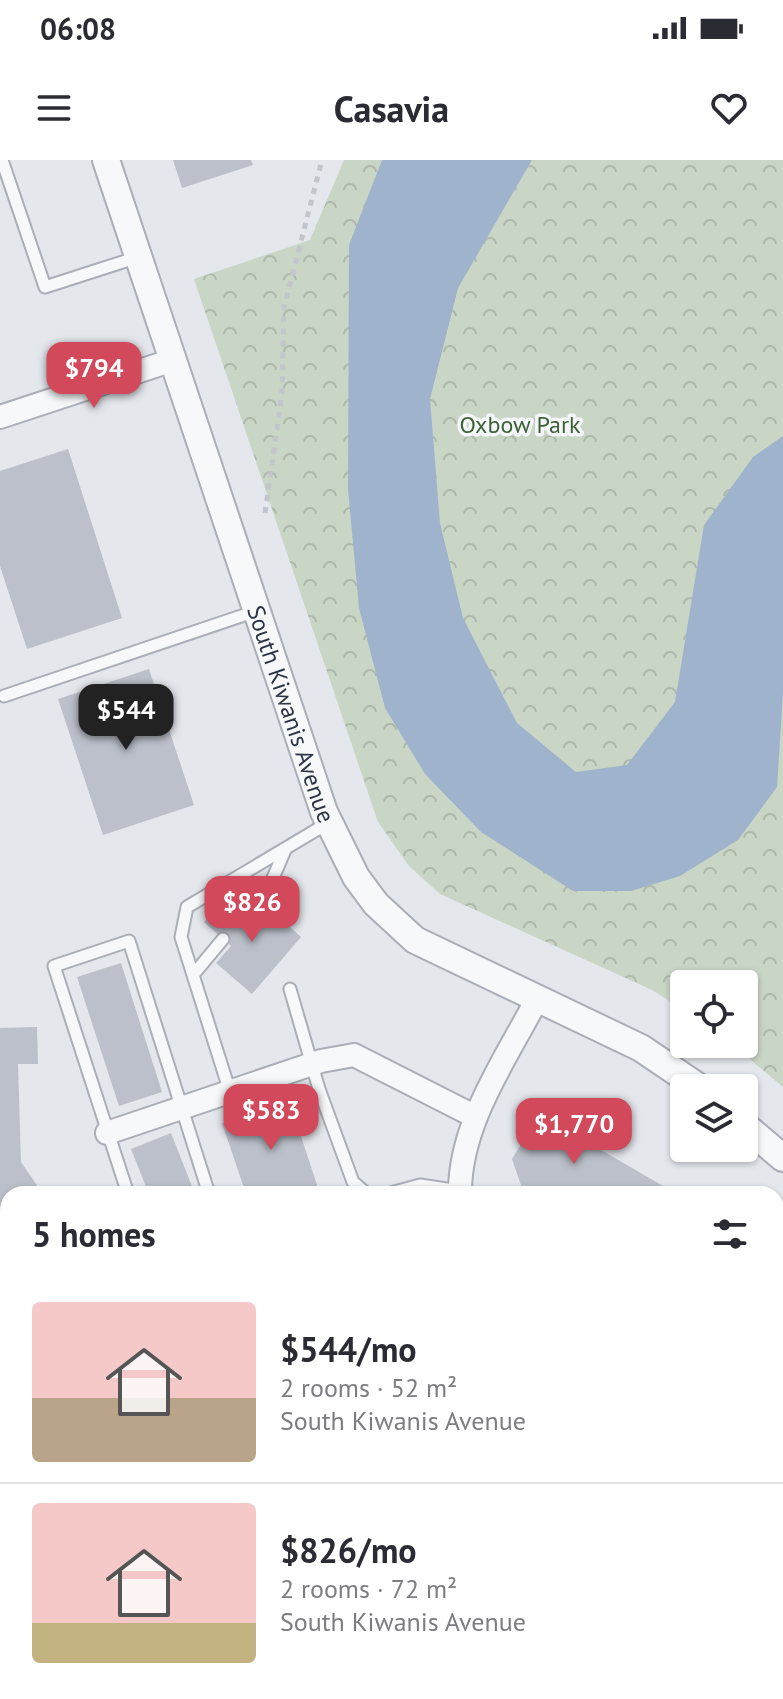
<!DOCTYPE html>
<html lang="en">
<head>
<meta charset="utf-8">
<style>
  :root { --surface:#fff; --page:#f2f2f3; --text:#2b2b33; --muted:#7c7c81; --line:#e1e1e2; --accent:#d1495b }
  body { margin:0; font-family:"PT Sans",sans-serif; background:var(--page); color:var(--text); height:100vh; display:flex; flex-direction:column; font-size:30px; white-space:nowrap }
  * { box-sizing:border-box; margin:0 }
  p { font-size:26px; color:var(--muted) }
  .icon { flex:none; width:44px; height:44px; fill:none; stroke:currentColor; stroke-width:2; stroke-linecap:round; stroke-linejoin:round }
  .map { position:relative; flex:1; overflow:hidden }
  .sheet { position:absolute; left:0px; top:1026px; width:784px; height:514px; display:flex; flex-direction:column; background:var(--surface); border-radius:24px 24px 0 0; box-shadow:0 2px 6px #0004 }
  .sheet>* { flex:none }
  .controls { position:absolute; left:670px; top:810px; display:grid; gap:16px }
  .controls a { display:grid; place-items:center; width:88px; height:88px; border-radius:8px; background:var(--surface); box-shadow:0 2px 6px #0004; font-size:40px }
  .price { position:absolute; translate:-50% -68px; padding:0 18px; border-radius:16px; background:var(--accent); color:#fff; font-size:26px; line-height:52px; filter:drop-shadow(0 2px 4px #0008) }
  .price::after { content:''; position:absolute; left:50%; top:48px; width:24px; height:18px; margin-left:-12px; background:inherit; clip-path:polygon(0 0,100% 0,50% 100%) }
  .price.current { background:#222; color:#fff }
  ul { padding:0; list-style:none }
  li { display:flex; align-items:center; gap:24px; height:200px; padding:0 32px }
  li+li { border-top:2px solid var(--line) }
  li span { display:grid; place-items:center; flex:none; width:224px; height:160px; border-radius:8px; color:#555 }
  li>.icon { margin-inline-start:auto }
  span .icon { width:96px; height:96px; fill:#fffc; stroke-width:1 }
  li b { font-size:34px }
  h2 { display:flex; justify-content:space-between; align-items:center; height:96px; padding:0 32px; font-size:34px }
  .status { display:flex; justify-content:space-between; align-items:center; height:56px; padding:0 40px; background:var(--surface); direction:ltr }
  .status svg { height:22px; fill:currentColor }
  header { display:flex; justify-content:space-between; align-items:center; height:104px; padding:0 32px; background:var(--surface); font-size:36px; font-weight:700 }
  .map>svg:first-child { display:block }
  .built { fill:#d2d6de }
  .park { fill:url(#park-crowns) }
  .water { fill:#9fb4cc }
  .building { fill:#bbc0ca }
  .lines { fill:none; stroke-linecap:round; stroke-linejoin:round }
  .service-casing { stroke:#a9aeb7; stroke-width:15 }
  .minor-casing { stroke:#a9aeb7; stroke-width:26 }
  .tertiary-casing { stroke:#a9aeb7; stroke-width:30 }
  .path { stroke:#c2c5cb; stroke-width:5; stroke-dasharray:6 6; stroke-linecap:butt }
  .service { stroke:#f7f8fa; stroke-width:11 }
  .minor { stroke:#f7f8fa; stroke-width:22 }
  .tertiary { stroke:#f7f8fa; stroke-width:26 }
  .labels { text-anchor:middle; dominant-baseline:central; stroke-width:7; stroke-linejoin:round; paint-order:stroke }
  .park-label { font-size:24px; fill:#3f6138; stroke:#f4f6f9 }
  .street-label { font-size:24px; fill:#2b3445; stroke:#f4f6f9 }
</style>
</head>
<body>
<div class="status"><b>06:08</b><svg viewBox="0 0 49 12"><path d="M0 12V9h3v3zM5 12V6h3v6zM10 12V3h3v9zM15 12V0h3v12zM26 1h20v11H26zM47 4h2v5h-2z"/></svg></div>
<header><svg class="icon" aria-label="menu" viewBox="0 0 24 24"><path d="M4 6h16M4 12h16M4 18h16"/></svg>Casavia<svg class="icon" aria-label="heart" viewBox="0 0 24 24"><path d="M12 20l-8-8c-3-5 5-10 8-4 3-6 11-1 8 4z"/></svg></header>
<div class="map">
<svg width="783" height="1539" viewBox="0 0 783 1539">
  <defs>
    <pattern id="park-crowns" width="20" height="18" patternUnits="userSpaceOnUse" patternTransform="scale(2)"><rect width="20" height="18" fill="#c9d6c5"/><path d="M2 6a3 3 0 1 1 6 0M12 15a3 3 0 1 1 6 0" fill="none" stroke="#adb8ab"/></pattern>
  </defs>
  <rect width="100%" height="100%" fill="#e4e7ec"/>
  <path class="built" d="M 0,1266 L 8,1290 L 8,1532 L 88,1532 L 90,1539 L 0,1539 Z
    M 467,1532 L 571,1532 L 574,1539 L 445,1539 Z"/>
  <path class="park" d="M 344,0 L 783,0 L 783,927 L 732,884 L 744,884 L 744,824 L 684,824 L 684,850 L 652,830 L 440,734 L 409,706 L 378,662 L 194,119 L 310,80 Z"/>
  <path class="water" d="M 382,0 L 532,0 L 458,128 L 430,239 L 440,363 L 463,458 L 517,563 L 576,612 L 627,605 L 675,542 L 704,365 L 753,297 L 783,276 L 783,534 L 777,627 L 738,680 L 680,716 L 631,731 L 573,731 L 481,672 L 425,614 L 385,548 L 359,448 L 348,329 L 349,85 Z"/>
  <path class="building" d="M 173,0 L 251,0 L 253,5 L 182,28 Z
    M 68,289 L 122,458 L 27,489 L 0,406 L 0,311 Z
    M 149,509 L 194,645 L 103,675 L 58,539 Z
    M 222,741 L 250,766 L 267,746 L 301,777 L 252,834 L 216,803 L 231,786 L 204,762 Z
    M 121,803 L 162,932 L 119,946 L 77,817 Z
    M 37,867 L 38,904 L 18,904 L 21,1002 L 43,1034 L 8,1034 L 8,1102 L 0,1090 L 0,868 Z
    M 289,940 L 320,1034 L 246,1034 L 222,963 Z
    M 539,954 L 670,1030 L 667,1034 L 524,1034 L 512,999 Z
    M 171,973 L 195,1034 L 149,1034 L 131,989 Z
    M 783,1151 L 783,1283 L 776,1285 L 776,1154 Z
    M 783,1386 L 783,1539 L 754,1539 L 752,1532 L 776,1532 L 776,1388 Z"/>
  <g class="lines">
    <defs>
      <path id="service" d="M 2,0 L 45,127 L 138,97
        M 4,536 L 256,451
        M 240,757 L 270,725 L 285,690
        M 193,815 L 223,779
        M 290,829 L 319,929 L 353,1022 L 367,1034
        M 230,932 L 181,777 L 187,747 L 328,663
        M 128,1034 L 54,806 L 129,781 L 209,1034
        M 387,1034 L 420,1025 L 460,1031
        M 776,1348 L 783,1345
        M 0,1393 L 8,1419
        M 44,1532 L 46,1539
        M 422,1532 L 424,1539
        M 697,1532 L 700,1539
        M 354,1539 L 375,1532"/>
      <path id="minor" d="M 0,257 L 173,200
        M 107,973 L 321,901 L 354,895 L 476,957
        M 460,1034 C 459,964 506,899 537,839
        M 615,1532 L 617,1539
        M 561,1539 L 585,1532"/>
      <g id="tertiary">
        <path id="s1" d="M 106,0 L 324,652 L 356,717 L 376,744 L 415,780 L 641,888 L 700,928"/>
        <path d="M 744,965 L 783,998"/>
      </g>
    </defs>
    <use href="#service" class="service-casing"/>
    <use href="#minor" class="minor-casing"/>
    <use href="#tertiary" class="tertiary-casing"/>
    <path class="path" d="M 265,353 L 282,234 L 284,147 L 322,0"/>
    <use href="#service" class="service"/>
    <use href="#minor" class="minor"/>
    <use href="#tertiary" class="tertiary"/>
  </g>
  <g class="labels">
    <g class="park-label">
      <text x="520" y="264">Oxbow Park</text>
    </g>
    <g class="street-label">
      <text stroke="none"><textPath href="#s1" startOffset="584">South Kiwanis Avenue</textPath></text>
    </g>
  </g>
</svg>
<div class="controls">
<a><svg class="icon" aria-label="locate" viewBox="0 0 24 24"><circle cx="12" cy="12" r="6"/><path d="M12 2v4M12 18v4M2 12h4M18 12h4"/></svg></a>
<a><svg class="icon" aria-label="layers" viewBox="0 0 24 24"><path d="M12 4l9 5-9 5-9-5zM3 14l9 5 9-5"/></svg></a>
</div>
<b class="price" style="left:94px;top:250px">$794</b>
<b class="price current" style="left:126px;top:592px">$544</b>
<b class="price" style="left:252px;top:784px">$826</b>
<b class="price" style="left:271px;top:992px">$583</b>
<b class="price" style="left:574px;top:1006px">$1,770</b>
<section class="sheet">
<h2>5 homes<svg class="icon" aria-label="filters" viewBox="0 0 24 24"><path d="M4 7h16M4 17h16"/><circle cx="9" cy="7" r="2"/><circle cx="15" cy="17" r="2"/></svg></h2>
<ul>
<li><span style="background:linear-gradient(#f6c9c9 60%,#b9a48a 0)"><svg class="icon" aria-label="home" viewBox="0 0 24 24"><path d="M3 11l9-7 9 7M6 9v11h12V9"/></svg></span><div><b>$544/mo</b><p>2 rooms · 52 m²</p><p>South Kiwanis Avenue</p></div></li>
<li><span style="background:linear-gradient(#f6c9c9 75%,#c2b280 0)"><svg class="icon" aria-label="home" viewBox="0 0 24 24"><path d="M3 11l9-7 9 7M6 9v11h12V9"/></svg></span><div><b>$826/mo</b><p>2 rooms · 72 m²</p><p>South Kiwanis Avenue</p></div></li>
</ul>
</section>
</div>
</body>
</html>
